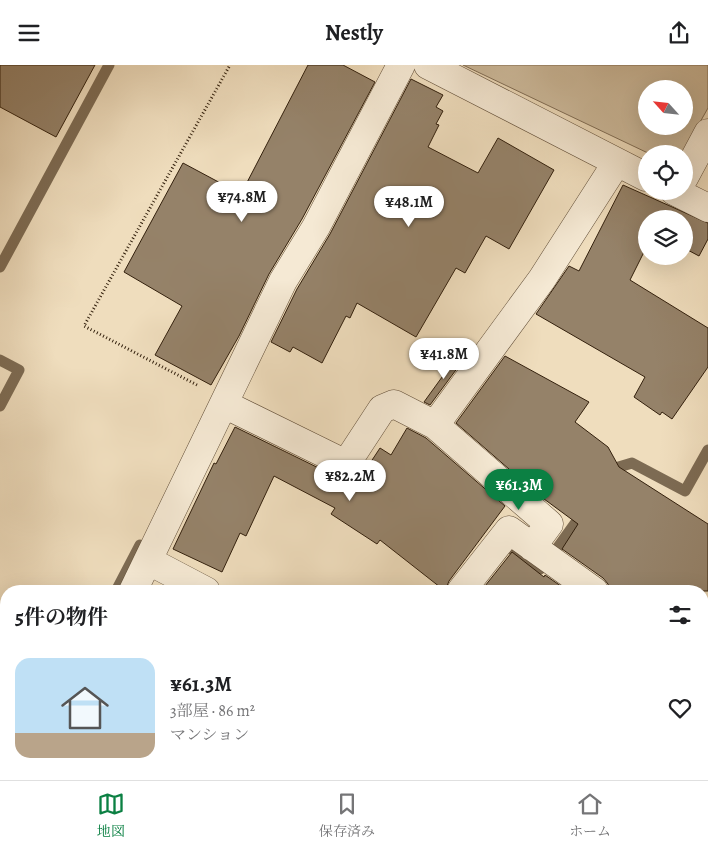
<!DOCTYPE html>
<html lang="ja">
<head>
<meta charset="utf-8">
<style>
  :root { --surface:#fff; --page:#f6f6f6; --text:#202124; --muted:#757577; --line:#e0e0e0; --accent:#0b8043 }
  body { margin:0; font-family:Alegreya,"Noto Serif JP",serif; background:var(--page); color:var(--text); height:100vh; display:flex; flex-direction:column; font-size:19px; white-space:nowrap }
  * { box-sizing:border-box; margin:0 }
  p { font-size:16px; color:var(--muted) }
  .icon { flex:none; width:28px; height:28px; fill:none; stroke:currentColor; stroke-width:2; stroke-linecap:round; stroke-linejoin:round }
  .map { position:relative; flex:1; overflow:hidden }
  .side { position:absolute; left:0px; top:520px; width:709px; height:195px; display:flex; flex-direction:column; background:var(--surface); border-radius:20px 20px 0 0; box-shadow:0 5px 20px #0002 }
  .side>* { flex:none }
  .needle { width:32px; rotate:297deg }
  .controls { position:absolute; left:638px; top:15px; display:grid; gap:10px }
  .controls a { display:grid; place-items:center; width:55px; height:55px; border-radius:50%; background:var(--surface); box-shadow:0 5px 20px #0002; font-size:25px }
  .price { position:absolute; translate:-50% -42px; padding:0 11px; border-radius:18px; background:#fff; color:#222; font-size:16px; line-height:32px; filter:drop-shadow(0 1px 2px #0008) }
  .price::after { content:''; position:absolute; left:50%; top:30px; width:15px; height:11px; margin-left:-8px; background:inherit; clip-path:polygon(0 0,100% 0,50% 100%) }
  .price.on { background:var(--accent); color:#fff }
  ul { padding:0; list-style:none }
  li { display:flex; align-items:center; gap:15px; height:125px; padding:0 15px }
  li+li { border-top:1px solid var(--line) }
  li span { display:grid; place-items:center; flex:none; width:140px; height:100px; border-radius:15px; color:#555 }
  li>.icon { margin-inline-start:auto }
  span .icon { width:60px; height:60px; fill:#fffc; stroke-width:1 }
  li b { font-size:21px }
  h2 { display:flex; justify-content:space-between; align-items:center; height:60px; padding:0 15px; font-size:21px }
  header { display:flex; justify-content:space-between; align-items:center; height:65px; padding:0 15px; background:var(--surface); font-size:22px; font-weight:600 }
  .tabs { display:flex; justify-content:space-around; align-items:center; height:70px; border-top:1px solid var(--line); background:var(--surface); font-size:14px; color:var(--muted) }
  .tabs a { display:grid; justify-items:center; gap:2px }
  .tabs .on { color:var(--accent) }
  .map>svg:first-child { display:block }
  .green { fill:#cfbd9f; stroke:#816e56; fill-rule:evenodd }
  .lines { fill:none; stroke-linecap:round; stroke-linejoin:round }
  .stream { stroke:#7d6b53; stroke-width:11 }
  .building { fill:#958269; stroke:#33200d }
  .minor-casing { stroke:#624f39; stroke-width:29 }
  .path { stroke:#33200d; stroke-width:3; stroke-dasharray:1 2.5; stroke-linecap:butt }
  .minor { stroke:#f5e9d4; stroke-width:28 }
</style>
</head>
<body>
<header><svg class="icon" aria-label="menu" viewBox="0 0 24 24"><path d="M4 6h16M4 12h16M4 18h16"/></svg>Nestly<svg class="icon" aria-label="share" viewBox="0 0 24 24"><path d="M12 15V3M7 8l5-5 5 5M5 13v7h14v-7"/></svg></header>
<div class="map">
<svg width="708" height="715" viewBox="0 0 708 715">
  <rect width="100%" height="100%" fill="#efddbd"/>
  <filter id="stains"><feTurbulence type="fractalNoise" baseFrequency=".004" numOctaves="4"/><feColorMatrix values="0 0 0 0 .2 0 0 0 0 .09 0 0 0 0 .02 0 0 0 .5 -.17"/></filter>
  <radialGradient id="worn" r=".72"><stop offset=".6" stop-color="#630" stop-opacity="0"/><stop offset="1" stop-color="#630" stop-opacity=".3"/></radialGradient>
  <path class="green" d="M 463,0 L 708,0 L 708,43 L 682,89 L 650,89 ZM 646,24 L 684,24 L 684,61 L 646,61 Z"/>
  <g class="lines">
    <path class="stream" d="M 0,202 L 109,0
      M 0,295 L 19,305 L 0,341
      M 608,410 L 612,404 L 632,398 L 685,426 L 708,385
      M 513,485 L 540,504
      M 556,485 L 584,446
      M 116,526 L 140,480
      M 0,684 L 6,687
      M 307,709 L 319,715"/>
  </g>
  <path class="building" d="M 0,0 L 95,0 L 56,72 L 0,42 Z
    M 308,0 L 343,0 L 375,17 L 302,154 L 269,209 L 239,271 L 211,320 L 155,290 L 182,241 L 124,207 L 183,98 L 241,129 Z
    M 411,14 L 443,30 L 436,42 L 443,46 L 436,59 L 439,60 L 428,82 L 478,108 L 498,73 L 554,105 L 509,184 L 486,171 L 465,208 L 456,203 L 416,272 L 357,238 L 350,253 L 346,251 L 322,298 L 293,282 L 290,287 L 271,277 L 297,224 L 330,169 Z
    M 623,120 L 708,158 L 708,174 L 699,191 L 684,183 L 684,154 L 646,154 L 646,183 L 630,215 L 708,263 L 708,302 L 672,354 L 662,347 L 660,350 L 634,332 L 645,312 L 536,249 L 569,201 L 579,206 Z
    M 458,290 L 464,294 L 430,340 L 424,337 Z
    M 505,291 L 589,337 L 575,357 L 608,382 L 619,402 L 708,459 L 708,526 L 609,526 L 608,519 L 603,513 L 562,484 L 578,459 L 540,431 L 456,358 Z
    M 235,362 L 339,413 L 349,414 L 357,418 L 380,383 L 391,390 L 407,363 L 426,373 L 505,441 L 449,516 L 445,526 L 380,475 L 377,479 L 331,449 L 335,443 L 274,411 L 246,471 L 240,468 L 222,507 L 173,484 L 214,398 L 216,399 Z
    M 512,487 L 544,512 L 545,510 L 568,526 L 481,526 Z"/>
  <g class="lines">
    <defs>
      <path id="minor" d="M 428,0 L 646,112
        M 684,113 L 708,68
        M 674,126 L 708,143
        M 224,339 L 346,399 L 382,344 L 394,339 L 435,360 L 549,459 L 532,482
        M 435,360 L 542,214 L 617,97
        M 149,496 L 206,526
        M 133,526 L 283,216 L 316,162 L 401,0
        M 461,526 L 509,465 L 594,526
        M 702,601 L 705,602 L 708,599
        M 33,715 L 36,709
        M 343,715 L 346,709
        M 572,715 L 576,709"/>
    </defs>
    <use href="#minor" class="minor-casing"/>
    <path class="path" d="M 197,320 L 84,261 L 230,0"/>
    <use href="#minor" class="minor"/>
  </g>
  <rect width="100%" height="100%" filter="url(#stains)"/>
  <rect width="100%" height="100%" fill="url(#worn)"/>
</svg>
<div class="controls">
<a><svg class="needle" viewBox="-14 -14 28 28"><path d="M0-13l5 13h-10z" fill="#e53935"/><path d="M0 13l5-13h-10z" fill="#757577"/></svg></a>
<a><svg class="icon" aria-label="locate" viewBox="0 0 24 24"><circle cx="12" cy="12" r="6"/><path d="M12 2v4M12 18v4M2 12h4M18 12h4"/></svg></a>
<a><svg class="icon" aria-label="layers" viewBox="0 0 24 24"><path d="M12 4l9 5-9 5-9-5zM3 14l9 5 9-5"/></svg></a>
</div>
<b class="price" style="left:242px;top:158px">¥74.8M</b>
<b class="price" style="left:409px;top:163px">¥48.1M</b>
<b class="price" style="left:444px;top:315px">¥41.8M</b>
<b class="price" style="left:350px;top:437px">¥82.2M</b>
<b class="price on" style="left:519px;top:446px">¥61.3M</b>
<section class="side">
<h2>5件の物件<svg class="icon" aria-label="filters" viewBox="0 0 24 24"><path d="M4 7h16M4 17h16"/><circle cx="9" cy="7" r="2"/><circle cx="15" cy="17" r="2"/></svg></h2>
<ul>
<li><span style="background:linear-gradient(#bfe0f5 75%,#b9a48a 0)"><svg class="icon" aria-label="home" viewBox="0 0 24 24"><path d="M3 11l9-7 9 7M6 9v11h12V9"/></svg></span><div><b>¥61.3M</b><p>3部屋 · 86 m²</p><p>マンション</p></div><svg class="icon" aria-label="heart" viewBox="0 0 24 24"><path d="M12 20l-8-8c-3-5 5-10 8-4 3-6 11-1 8 4z"/></svg></li>
</ul>
</section>
</div>
<nav class="tabs">
<a class="on"><svg class="icon" aria-label="map" viewBox="0 0 24 24"><path d="M3 6l6-2 6 2 6-2v14l-6 2-6-2-6 2zM9 4v14M15 6v14"/></svg>地図</a>
<a><svg class="icon" aria-label="saved" viewBox="0 0 24 24"><path d="M7 4h10v16l-5-4-5 4z"/></svg>保存済み</a>
<a><svg class="icon" aria-label="home" viewBox="0 0 24 24"><path d="M3 11l9-7 9 7M6 9v11h12V9"/></svg>ホーム</a>
</nav>
</body>
</html>
